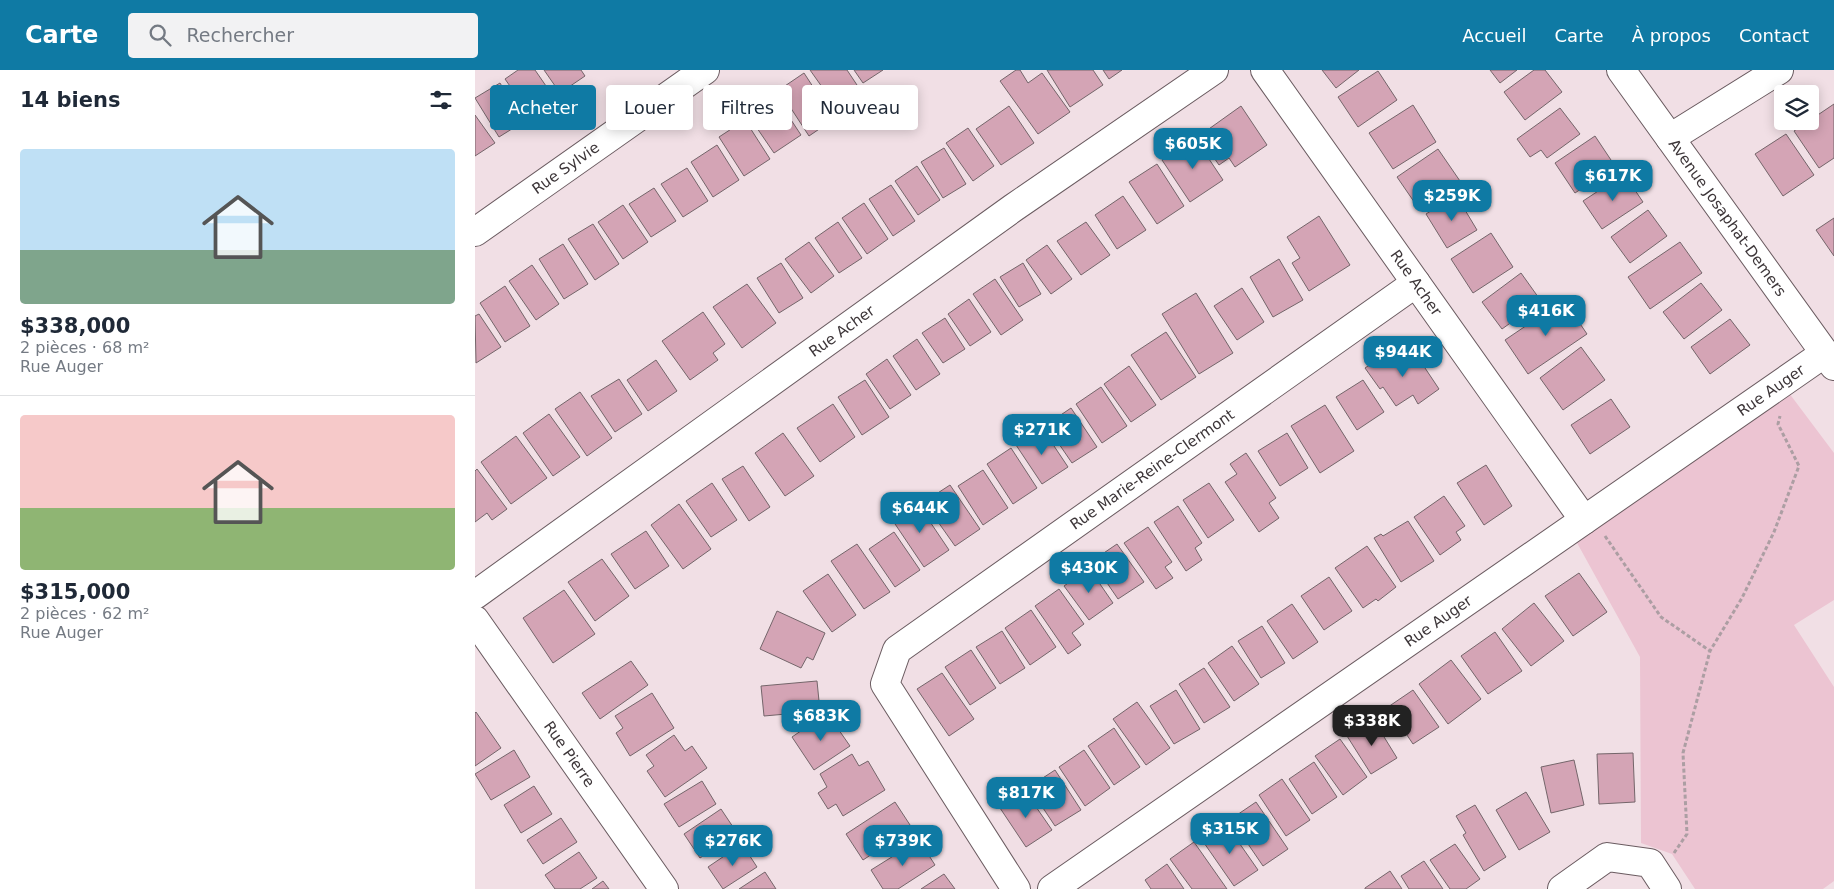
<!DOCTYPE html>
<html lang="fr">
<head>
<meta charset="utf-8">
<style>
  :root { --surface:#fff; --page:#f2f2f3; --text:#1f2937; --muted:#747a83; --line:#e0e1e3; --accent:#0f7aa4 }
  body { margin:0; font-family:"DejaVu Sans",sans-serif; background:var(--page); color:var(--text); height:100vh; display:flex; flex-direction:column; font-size:19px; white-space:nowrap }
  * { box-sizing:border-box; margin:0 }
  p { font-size:16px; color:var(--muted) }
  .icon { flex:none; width:28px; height:28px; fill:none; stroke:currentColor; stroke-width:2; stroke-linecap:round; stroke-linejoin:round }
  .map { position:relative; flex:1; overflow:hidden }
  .side { display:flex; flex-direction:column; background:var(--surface); width:475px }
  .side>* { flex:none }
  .top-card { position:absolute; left:15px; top:15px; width:475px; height:45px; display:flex; gap:10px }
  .buttons { position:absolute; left:1299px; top:15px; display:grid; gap:10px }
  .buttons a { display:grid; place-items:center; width:45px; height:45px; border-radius:5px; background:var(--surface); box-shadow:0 2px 12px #0003; font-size:25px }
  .price { position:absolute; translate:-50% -42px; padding:0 11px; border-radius:10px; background:var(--accent); color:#fff; font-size:16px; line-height:32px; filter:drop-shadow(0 1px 2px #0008) }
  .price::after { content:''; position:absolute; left:50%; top:30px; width:15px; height:11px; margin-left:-8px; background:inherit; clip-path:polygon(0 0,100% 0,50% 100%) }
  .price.active { background:#222; color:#fff }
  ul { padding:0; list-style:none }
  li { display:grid; align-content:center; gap:10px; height:265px; padding:0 20px }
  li+li { border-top:1px solid var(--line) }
  li span { display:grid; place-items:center; height:155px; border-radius:5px; color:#555 }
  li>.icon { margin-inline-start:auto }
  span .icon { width:90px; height:90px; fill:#fffc; stroke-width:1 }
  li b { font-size:21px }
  h2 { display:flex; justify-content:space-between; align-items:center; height:60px; padding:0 20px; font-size:21px }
  .chip { padding:0 18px; border-radius:5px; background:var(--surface); box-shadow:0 2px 12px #0003; font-size:18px; line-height:45px }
  .chip.active { background:var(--accent); color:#fff }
  header { display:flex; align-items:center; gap:30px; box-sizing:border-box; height:70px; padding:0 25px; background:var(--accent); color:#fff }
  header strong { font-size:24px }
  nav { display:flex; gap:28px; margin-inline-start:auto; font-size:18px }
  .search { width:350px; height:45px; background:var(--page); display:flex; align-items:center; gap:12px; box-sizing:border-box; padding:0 18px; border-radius:5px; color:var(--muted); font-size:19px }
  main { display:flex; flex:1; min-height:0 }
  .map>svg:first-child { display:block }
  .green { fill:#ecc4d2 }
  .building { fill:#d4a4b5; stroke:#74656a }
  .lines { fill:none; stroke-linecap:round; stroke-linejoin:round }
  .minor-casing { stroke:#6a5b60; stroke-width:30 }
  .path { stroke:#ac9ea3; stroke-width:3; stroke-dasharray:4 2.5; stroke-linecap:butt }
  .minor { stroke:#fff; stroke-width:28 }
  .labels { text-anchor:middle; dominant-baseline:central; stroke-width:4; stroke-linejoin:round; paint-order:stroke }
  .street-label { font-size:15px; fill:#3d3639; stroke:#f1dfe5 }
</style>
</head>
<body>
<header>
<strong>Carte</strong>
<div class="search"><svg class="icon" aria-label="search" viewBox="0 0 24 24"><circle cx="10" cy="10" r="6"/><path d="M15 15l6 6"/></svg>Rechercher</div>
<nav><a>Accueil</a><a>Carte</a><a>À propos</a><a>Contact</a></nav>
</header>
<main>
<section class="side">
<h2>14 biens<svg class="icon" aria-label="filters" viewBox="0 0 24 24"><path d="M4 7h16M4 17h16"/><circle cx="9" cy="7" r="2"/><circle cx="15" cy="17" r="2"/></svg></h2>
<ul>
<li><span style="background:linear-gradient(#bfe0f5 65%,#7fa58c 0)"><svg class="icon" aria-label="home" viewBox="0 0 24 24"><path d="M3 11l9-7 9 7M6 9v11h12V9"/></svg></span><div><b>$338,000</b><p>2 pièces · 68 m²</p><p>Rue Auger</p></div></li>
<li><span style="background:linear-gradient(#f6c9c9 60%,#8fb573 0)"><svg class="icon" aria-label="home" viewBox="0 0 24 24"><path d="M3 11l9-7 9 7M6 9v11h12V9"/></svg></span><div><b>$315,000</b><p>2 pièces · 62 m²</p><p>Rue Auger</p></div></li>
</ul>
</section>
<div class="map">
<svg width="1359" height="819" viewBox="0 0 1359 819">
  <rect width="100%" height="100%" fill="#f1dfe5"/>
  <path class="green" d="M 1314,323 L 1359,383 L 1359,530 L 1319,555 L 1359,617 L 1359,811 L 1348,819 L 1220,819 L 1197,784 L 1166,773 L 1165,587 L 1101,471 Z"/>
  <path class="building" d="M 43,0 L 60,0 L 80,29 L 56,46 L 30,9 Z
    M 69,0 L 106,0 L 110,6 L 85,23 Z
    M 335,0 L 372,0 L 382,15 L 357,31 Z
    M 379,0 L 408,0 L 388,13 Z
    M 541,0 L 545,0 L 553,13 L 567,3 L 595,42 L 563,64 L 525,11 Z
    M 572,0 L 618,0 L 628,15 L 595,37 Z
    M 628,0 L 647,0 L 634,9 Z
    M 847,0 L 884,0 L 861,18 Z
    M 1015,0 L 1042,0 L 1025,13 Z
    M 1059,0 L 1070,0 L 1087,22 L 1050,50 L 1029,22 Z
    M 903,1 L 922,30 L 883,57 L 863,27 Z
    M 329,3 L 359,49 L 334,66 L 304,20 Z
    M 25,13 L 48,52 L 24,67 L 0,28 Z
    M 299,24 L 326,65 L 299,83 L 271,42 Z
    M 1359,34 L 1359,88 L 1344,98 L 1319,61 Z
    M 938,35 L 961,72 L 918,99 L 894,63 Z
    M 534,36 L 559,73 L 526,95 L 501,59 Z
    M 766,36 L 792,75 L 760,97 L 754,88 L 744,95 L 724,66 Z
    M 1085,38 L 1105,64 L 1072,88 L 1066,80 L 1055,87 L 1042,69 Z
    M 0,45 L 20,73 L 0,86 Z
    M 270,50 L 295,89 L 269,106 L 244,67 Z
    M 493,58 L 519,96 L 498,111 L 471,73 Z
    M 1311,64 L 1339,105 L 1308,126 L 1280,84 Z
    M 1120,66 L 1140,96 L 1100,123 L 1080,93 Z
    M 720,68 L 748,110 L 715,132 L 687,90 Z
    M 242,75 L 264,110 L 238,127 L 216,92 Z
    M 469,78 L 491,114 L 468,128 L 446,92 Z
    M 963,79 L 985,111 L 944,139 L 922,107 Z
    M 682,94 L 709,136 L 682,154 L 654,112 Z
    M 442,96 L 465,130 L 443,145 L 420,111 Z
    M 212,98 L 233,131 L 208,147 L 186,114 Z
    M 1149,104 L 1168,132 L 1127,159 L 1108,131 Z
    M 416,115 L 440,151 L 418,166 L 394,129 Z
    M 179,118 L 201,151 L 176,167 L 154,134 Z
    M 981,125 L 1002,160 L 972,178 L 951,144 Z
    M 648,126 L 671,160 L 642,179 L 620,145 Z
    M 389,133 L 413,169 L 392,184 L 367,148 Z
    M 148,135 L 173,172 L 148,189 L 123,152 Z
    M 1173,140 L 1192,166 L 1155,193 L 1136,167 Z
    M 844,146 L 875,195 L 834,221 L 817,193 L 825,188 L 812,167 Z
    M 1359,148 L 1359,186 L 1341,160 Z
    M 363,152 L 387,188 L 364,203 L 340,168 Z
    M 611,152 L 635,185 L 606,205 L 582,171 Z
    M 118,154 L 144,194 L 120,210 L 93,169 Z
    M 1016,163 L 1038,197 L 998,223 L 976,189 Z
    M 334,172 L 359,206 L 336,223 L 310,189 Z
    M 1205,172 L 1227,203 L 1175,239 L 1153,207 Z
    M 88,174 L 113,214 L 89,229 L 64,189 Z
    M 572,175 L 597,209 L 576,224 L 551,190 Z
    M 804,189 L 828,230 L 798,247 L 775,207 Z
    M 306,193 L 328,228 L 304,243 L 282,208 Z
    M 548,193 L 566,224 L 544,237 L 525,207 Z
    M 57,195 L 84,234 L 61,250 L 34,211 Z
    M 1046,203 L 1066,231 L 1027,259 L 1007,232 Z
    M 520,209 L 548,250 L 526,265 L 498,224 Z
    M 1226,213 L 1247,240 L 1209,269 L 1188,242 Z
    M 272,214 L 301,253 L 267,278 L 238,237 Z
    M 30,216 L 55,256 L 30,272 L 5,233 Z
    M 767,218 L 789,252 L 762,270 L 739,236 Z
    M 721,223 L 758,283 L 724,304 L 687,244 Z
    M 494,229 L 516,262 L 495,276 L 473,244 Z
    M 1089,230 L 1112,264 L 1053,304 L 1030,270 Z
    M 228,242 L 250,274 L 238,283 L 243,290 L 215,310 L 187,271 Z
    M 4,244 L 26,277 L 1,293 L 0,246 Z
    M 470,248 L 490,279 L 468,293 L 447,263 Z
    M 1255,249 L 1275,275 L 1235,304 L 1216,277 Z
    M 691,262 L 721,307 L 686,330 L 656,285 Z
    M 442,269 L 465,304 L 441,320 L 418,286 Z
    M 936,277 L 964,319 L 943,334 L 938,325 L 921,336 L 908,317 L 905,319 L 890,298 L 908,286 L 912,293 Z
    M 1106,277 L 1130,310 L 1088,340 L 1065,308 Z
    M 412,289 L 436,325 L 415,339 L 391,304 Z
    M 181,290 L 202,321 L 173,341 L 152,310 Z
    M 654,296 L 681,335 L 656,352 L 629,314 Z
    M 144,309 L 167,344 L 140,362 L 116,326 Z
    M 390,310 L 414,347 L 387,365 L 363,327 Z
    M 888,310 L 909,342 L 882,360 L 861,327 Z
    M 626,317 L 652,356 L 627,373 L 601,334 Z
    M 105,322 L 137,368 L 112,386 L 80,339 Z
    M 1136,329 L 1155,357 L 1115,384 L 1096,355 Z
    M 358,334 L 380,367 L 345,392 L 322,358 Z
    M 850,335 L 879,381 L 845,403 L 816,356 Z
    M 596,338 L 622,377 L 597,393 L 571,355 Z
    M 74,344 L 105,387 L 78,406 L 48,363 Z
    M 567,358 L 593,397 L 567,414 L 541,375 Z
    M 308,363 L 339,406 L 310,426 L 280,383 Z
    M 812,363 L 833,398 L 805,416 L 783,381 Z
    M 41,366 L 72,408 L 36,434 L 6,392 Z
    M 536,378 L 562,418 L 538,434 L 512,394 Z
    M 771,383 L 801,428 L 794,433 L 804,448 L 784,462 L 750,412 L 762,404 L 755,394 Z
    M 1011,395 L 1037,436 L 1009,455 L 982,413 Z
    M 268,396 L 295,437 L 274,451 L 247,409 Z
    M 2,399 L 32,439 L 17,450 L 12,443 L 0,452 L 0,401 Z
    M 508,400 L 533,438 L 508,455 L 483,416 Z
    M 237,413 L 262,450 L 236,467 L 211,431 Z
    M 734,413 L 759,450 L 733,468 L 708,430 Z
    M 475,415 L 505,459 L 480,476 L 449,432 Z
    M 969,426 L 990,456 L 981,462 L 986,470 L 965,485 L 939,447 Z
    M 441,431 L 474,480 L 449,497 L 416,448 Z
    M 204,434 L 236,479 L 208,499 L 176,455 Z
    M 703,436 L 727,473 L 720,478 L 727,490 L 711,501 L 679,452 Z
    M 933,451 L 959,491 L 926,512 L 899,468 L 906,464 L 908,466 Z
    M 673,457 L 697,492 L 690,497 L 698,508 L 681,519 L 649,473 Z
    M 171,461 L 194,496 L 160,519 L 136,484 Z
    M 419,462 L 445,500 L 420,517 L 394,479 Z
    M 382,474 L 415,522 L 389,539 L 356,491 Z
    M 642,474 L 669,512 L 643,529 L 617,491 Z
    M 892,476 L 921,517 L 903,531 L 901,529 L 888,538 L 860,498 Z
    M 127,489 L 154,526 L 120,551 L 93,512 Z
    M 614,498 L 638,533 L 614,550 L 589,516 Z
    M 1104,503 L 1132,542 L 1098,566 L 1070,526 Z
    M 353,504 L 381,545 L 357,562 L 328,521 Z
    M 854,507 L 877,541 L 849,560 L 826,526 Z
    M 584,519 L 609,554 L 597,563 L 606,575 L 593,584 L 560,536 Z
    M 89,520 L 120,564 L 78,593 L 48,548 Z
    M 1059,533 L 1089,571 L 1056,596 L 1027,559 Z
    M 817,534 L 843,572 L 818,589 L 792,551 Z
    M 556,540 L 581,577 L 555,595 L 530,558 Z
    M 302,541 L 350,563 L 338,590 L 332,587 L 326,598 L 285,579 Z
    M 787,556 L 810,593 L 786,608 L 763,571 Z
    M 527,561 L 550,598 L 525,614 L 501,577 Z
    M 1020,562 L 1047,601 L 1013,624 L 986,586 Z
    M 757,576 L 784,614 L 759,631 L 733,593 Z
    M 496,580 L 521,618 L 495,635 L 470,597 Z
    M 976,590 L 1006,629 L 973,654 L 944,614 Z
    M 156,591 L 173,615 L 125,649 L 107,623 Z
    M 729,598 L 755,637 L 729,653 L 704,614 Z
    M 467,603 L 499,649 L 474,666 L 442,619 Z
    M 342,611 L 345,641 L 289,646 L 286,616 Z
    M 701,620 L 725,659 L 699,674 L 675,636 Z
    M 938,620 L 964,657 L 938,674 L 913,637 Z
    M 177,623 L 199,658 L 155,686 L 141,663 L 148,658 L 140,646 Z
    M 662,632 L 695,678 L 671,695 L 638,649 Z
    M 1,642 L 26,678 L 0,696 L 0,643 Z
    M 352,643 L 375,676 L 339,700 L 317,667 Z
    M 898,649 L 922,688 L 896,704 L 872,666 Z
    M 639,658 L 665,697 L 639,715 L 613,676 Z
    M 199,665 L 210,681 L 217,676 L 232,698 L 190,727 L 172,701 L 179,696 L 171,685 Z
    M 865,669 L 892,707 L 868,725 L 840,686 Z
    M 39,680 L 55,707 L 16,730 L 0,704 Z
    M 609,680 L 635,718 L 610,736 L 584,697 Z
    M 1158,683 L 1160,732 L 1124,734 L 1122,684 Z
    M 377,684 L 384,696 L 393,691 L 410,720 L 368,746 L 361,734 L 353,739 L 343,723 L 352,717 L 345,704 Z
    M 1099,690 L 1109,735 L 1076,743 L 1066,697 Z
    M 839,692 L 862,727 L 837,744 L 814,709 Z
    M 580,700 L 606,740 L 580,756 L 554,717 Z
    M 807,709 L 835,750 L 811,766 L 784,725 Z
    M 227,711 L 241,734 L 204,757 L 189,734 Z
    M 59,716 L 77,744 L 46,763 L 29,735 Z
    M 550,721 L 577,760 L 551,777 L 525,738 Z
    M 1051,722 L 1075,762 L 1044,780 L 1021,740 Z
    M 420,732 L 437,758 L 388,790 L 371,764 Z
    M 781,732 L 813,779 L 788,796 L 756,749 Z
    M 1000,735 L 1031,787 L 1009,801 L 988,765 L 991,763 L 981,746 Z
    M 246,739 L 262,763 L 225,788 L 209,764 Z
    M 86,748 L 102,772 L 68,794 L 52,770 Z
    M 751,754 L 783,800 L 759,816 L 727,770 Z
    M 444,770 L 460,795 L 423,819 L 408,819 L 396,800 Z
    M 719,772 L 752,819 L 717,819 L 695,789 Z
    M 267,774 L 282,797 L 248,819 L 233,797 Z
    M 980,774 L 1005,809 L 991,819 L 975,819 L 955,790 Z
    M 104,782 L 122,808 L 105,819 L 80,819 L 70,805 Z
    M 949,791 L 968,819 L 934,819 L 926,806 Z
    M 692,794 L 709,819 L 676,819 L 670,810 Z
    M 915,801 L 927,819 L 890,819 L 890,818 Z
    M 290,802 L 301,819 L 264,819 Z
    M 469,804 L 480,819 L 446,819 Z
    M 128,811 L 134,819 L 117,819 Z"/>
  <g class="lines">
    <defs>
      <g id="minor">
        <path id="s1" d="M 790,0 L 1109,450"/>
        <path id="s2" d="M 1146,0 L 1359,296"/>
        <path d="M 1195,68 L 1304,0"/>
        <path id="s3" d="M 0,162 L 230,0"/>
        <path id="s4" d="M 0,525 L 538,138 L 739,0"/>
        <path id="s5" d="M 0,550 L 189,819"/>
        <path id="s6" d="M 541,819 L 410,614 L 422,580 L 941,213"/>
        <path id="s7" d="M 577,819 L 1350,283"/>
        <path d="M 1087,819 L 1132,787 L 1175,793 L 1192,819"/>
      </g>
    </defs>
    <use href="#minor" class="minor-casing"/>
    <path class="path" d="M 1130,466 L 1186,547 L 1235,581
      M 1199,783 L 1212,764 L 1208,683 L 1235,581 L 1267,528 L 1299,462 L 1324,396 L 1303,354 L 1305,346"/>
    <use href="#minor" class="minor"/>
  </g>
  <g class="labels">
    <g class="street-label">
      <text stroke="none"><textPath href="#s3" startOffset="111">Rue Sylvie</textPath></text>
      <text stroke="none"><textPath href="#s2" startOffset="182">Avenue Josaphat-Demers</textPath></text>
      <text stroke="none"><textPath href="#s1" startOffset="261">Rue Acher</textPath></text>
      <text stroke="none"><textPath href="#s4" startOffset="452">Rue Acher</textPath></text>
      <text stroke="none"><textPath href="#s7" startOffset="875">Rue Auger</textPath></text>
      <text stroke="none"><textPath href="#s6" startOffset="592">Rue Marie-Reine-Clermont</textPath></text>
      <text stroke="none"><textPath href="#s7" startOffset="470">Rue Auger</textPath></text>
      <text stroke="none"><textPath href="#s5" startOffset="164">Rue Pierre</textPath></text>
    </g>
  </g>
</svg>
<div class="buttons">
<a><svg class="icon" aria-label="layers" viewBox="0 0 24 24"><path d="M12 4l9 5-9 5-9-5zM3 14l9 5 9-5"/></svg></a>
</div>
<b class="price" style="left:718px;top:100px">$605K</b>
<b class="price" style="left:1138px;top:132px">$617K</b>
<b class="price" style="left:977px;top:152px">$259K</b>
<b class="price" style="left:1071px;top:267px">$416K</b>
<b class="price" style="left:928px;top:308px">$944K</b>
<b class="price" style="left:567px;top:386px">$271K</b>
<b class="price" style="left:445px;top:464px">$644K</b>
<b class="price" style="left:614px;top:524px">$430K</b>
<b class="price" style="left:346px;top:672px">$683K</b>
<b class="price active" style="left:897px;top:677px">$338K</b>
<b class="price" style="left:551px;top:749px">$817K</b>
<b class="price" style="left:755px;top:785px">$315K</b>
<b class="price" style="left:258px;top:797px">$276K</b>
<b class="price" style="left:428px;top:797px">$739K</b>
<div class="top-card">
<a class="chip active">Acheter</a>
<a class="chip">Louer</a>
<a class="chip">Filtres</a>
<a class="chip">Nouveau</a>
</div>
</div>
</main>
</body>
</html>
